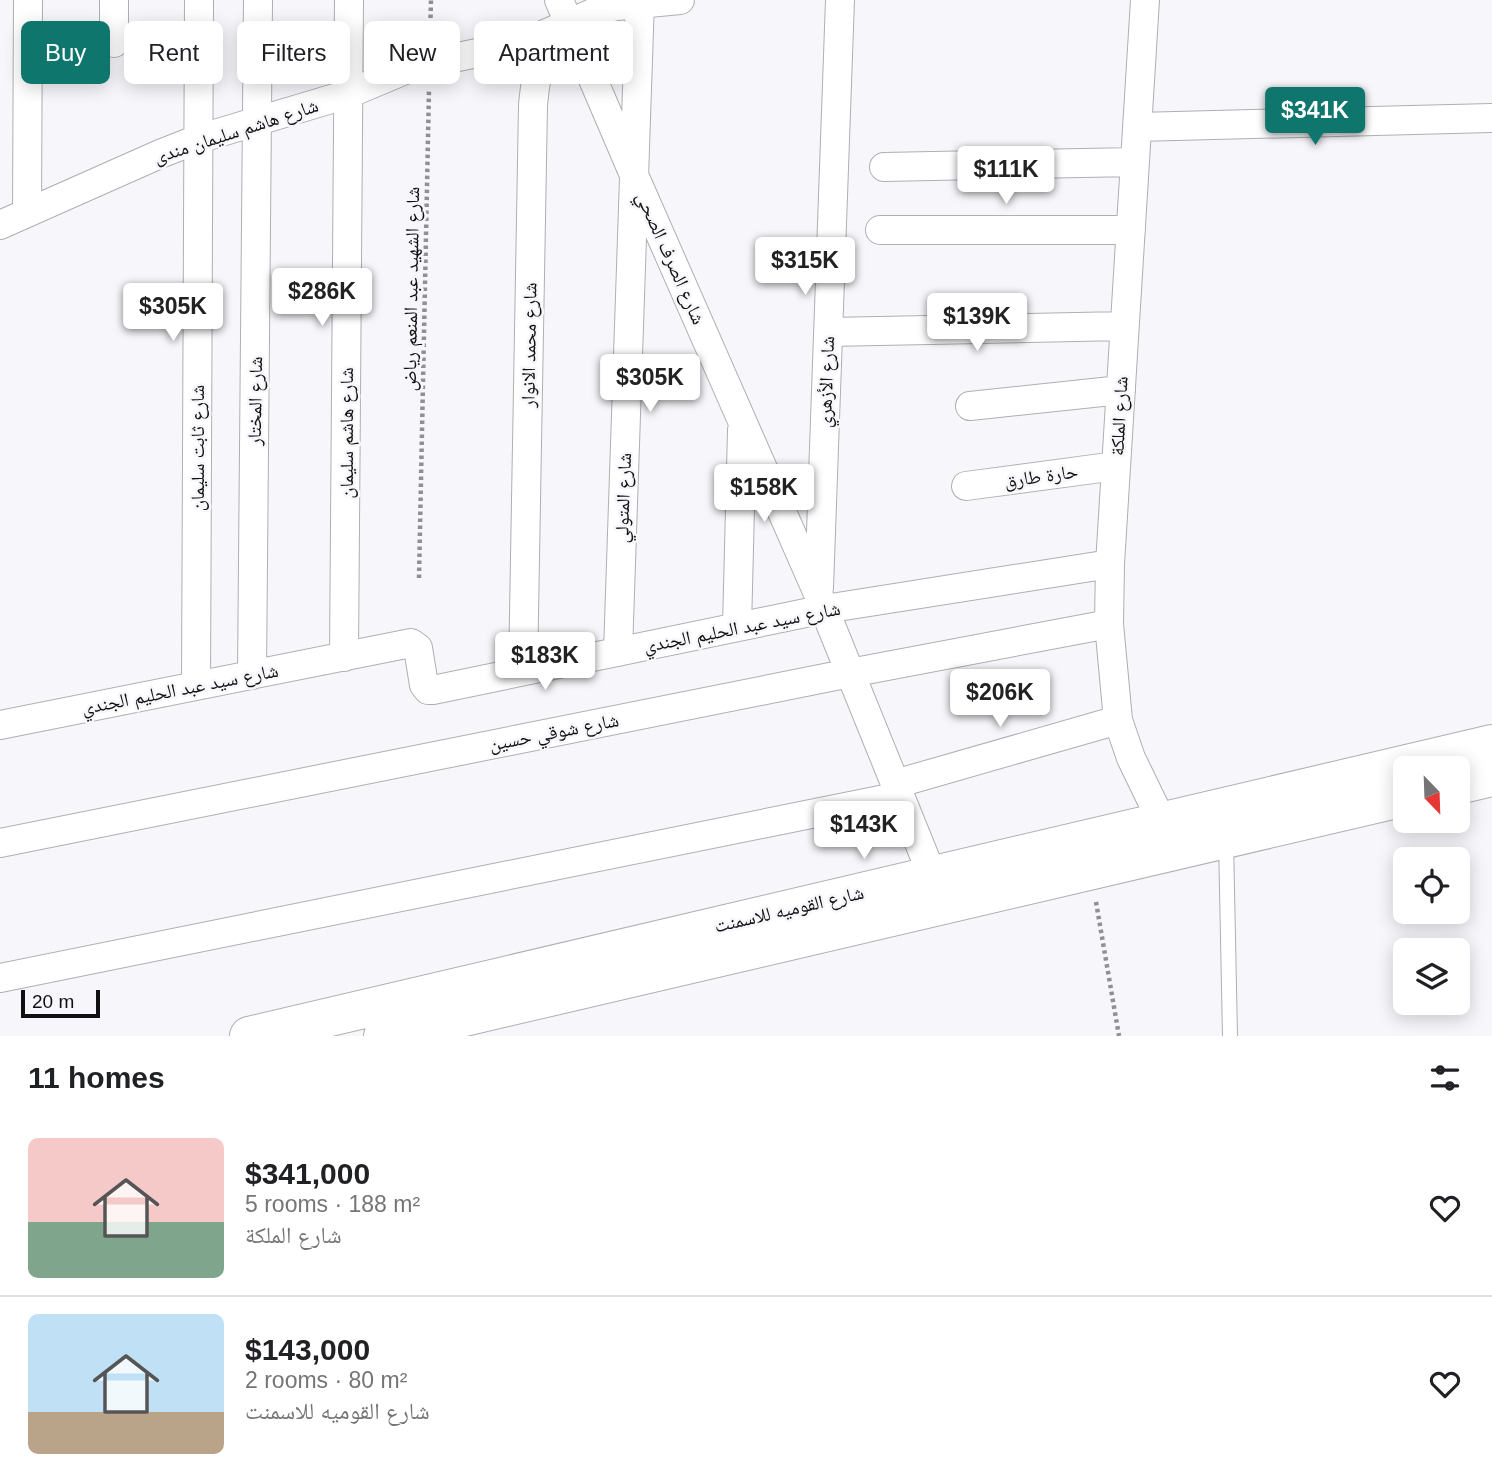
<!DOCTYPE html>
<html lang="en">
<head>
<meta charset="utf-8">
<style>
  :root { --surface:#fff; --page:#f6f6f6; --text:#202124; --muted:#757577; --line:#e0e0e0; --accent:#0f766e }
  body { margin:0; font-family:Arial,"Noto Naskh Arabic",sans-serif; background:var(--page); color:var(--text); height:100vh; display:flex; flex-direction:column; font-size:26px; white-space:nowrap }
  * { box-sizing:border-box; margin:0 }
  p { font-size:23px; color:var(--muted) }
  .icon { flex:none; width:38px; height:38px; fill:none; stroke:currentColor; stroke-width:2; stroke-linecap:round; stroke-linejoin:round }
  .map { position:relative; height:1036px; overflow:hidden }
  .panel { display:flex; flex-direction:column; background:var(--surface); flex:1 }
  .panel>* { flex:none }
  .hud { position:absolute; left:21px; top:21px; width:700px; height:63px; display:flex; gap:14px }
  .needle { width:46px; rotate:157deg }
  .buttons { position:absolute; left:1393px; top:756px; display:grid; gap:14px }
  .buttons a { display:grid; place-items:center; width:77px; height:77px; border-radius:10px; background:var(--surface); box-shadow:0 4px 18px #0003; font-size:35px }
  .scale { position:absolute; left:21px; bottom:18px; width:79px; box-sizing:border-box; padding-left:7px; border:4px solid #101011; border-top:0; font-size:19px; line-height:24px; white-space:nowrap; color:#101011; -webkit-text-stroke:5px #f7f7fb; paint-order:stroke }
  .price { position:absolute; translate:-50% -60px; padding:0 16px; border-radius:7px; background:#fff; color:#222; font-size:23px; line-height:46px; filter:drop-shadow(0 2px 4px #0008) }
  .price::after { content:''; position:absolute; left:50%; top:42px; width:21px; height:16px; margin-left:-10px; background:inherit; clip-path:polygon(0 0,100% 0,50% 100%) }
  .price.selected { background:var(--accent); color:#fff }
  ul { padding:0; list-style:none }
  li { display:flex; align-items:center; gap:21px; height:175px; padding:0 28px }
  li+li { border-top:2px solid var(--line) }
  li span { display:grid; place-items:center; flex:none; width:196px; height:140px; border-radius:10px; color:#555 }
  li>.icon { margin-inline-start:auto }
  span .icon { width:84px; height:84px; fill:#fffc; stroke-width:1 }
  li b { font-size:30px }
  h2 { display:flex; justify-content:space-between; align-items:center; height:84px; padding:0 28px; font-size:30px }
  .pill { padding:0 24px; border-radius:10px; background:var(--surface); box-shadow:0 4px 18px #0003; font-size:24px; line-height:63px }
  .pill.selected { background:var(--accent); color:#fff }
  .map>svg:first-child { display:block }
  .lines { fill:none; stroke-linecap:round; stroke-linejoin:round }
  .lane-casing { stroke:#aeafb2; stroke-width:16 }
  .street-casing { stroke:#aeafb2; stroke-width:30 }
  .secondary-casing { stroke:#aeafb2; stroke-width:40 }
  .path { stroke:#909093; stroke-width:4.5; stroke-dasharray:3.5 3.5; stroke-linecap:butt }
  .lane { stroke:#fff; stroke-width:14 }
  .street { stroke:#fff; stroke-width:28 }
  .secondary { stroke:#fff; stroke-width:38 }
  .labels { text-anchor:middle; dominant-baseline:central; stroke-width:5; stroke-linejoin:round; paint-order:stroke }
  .street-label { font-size:19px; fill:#101011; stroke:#f7f7fb }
</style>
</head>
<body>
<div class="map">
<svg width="1492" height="1036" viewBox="0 0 1492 1036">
  <rect width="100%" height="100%" fill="#f7f7fb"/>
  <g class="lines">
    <defs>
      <path id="lane" d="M 1226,840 L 1230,1036"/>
      <path id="street" d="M 114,0 L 114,43
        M 559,0 L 634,175 L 819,596 L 939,892
        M 1145,0 L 1110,564 L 1109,624 L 1118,720 L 1131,758 L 1162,822
        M 1137,127 L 1492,118
        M 884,167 L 1135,162
        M 27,213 L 28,0
        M 0,225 L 160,154 L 198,139 L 348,94 L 405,70 L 429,63 L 506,47 L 538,37 L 597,11 L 617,6 L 680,0
        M 880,230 L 1131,230
        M 828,332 L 1124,326
        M 970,406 L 1121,390
        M 966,486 L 1116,466
        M 819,588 L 840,0
        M 737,627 L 742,430
        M 618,652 L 640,0
        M 344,657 L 349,0
        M 523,671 L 533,105 C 537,65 539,58 575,37
        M 252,675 L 258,0
        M 196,686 L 199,0
        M 0,725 L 411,643 L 418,648 L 424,685 L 428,690 L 433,690 L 825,609 L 1110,564
        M 895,784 L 1118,720
        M 0,843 L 850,673 L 1109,624
        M 0,978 L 900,796"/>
      <path id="secondary" d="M 1458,785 L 1492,777
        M 249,1036 L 1492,744
        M 383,1036 L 1405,797"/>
    </defs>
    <use href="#lane" class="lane-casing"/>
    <use href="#street" class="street-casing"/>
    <use href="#secondary" class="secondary-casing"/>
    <path class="path" d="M 430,39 L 431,0
      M 419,578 L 429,89
      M 1096,902 L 1119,1036"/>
    <use href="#lane" class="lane"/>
    <use href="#street" class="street"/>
    <use href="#secondary" class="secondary"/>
  </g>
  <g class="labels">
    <g class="street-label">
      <text transform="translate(236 131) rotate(-18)">شارع هاشم سليمان مندى</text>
      <text transform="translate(671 258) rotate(66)">شارع الصرف الصحي</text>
      <text transform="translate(411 289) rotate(-89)">شارع الشهيد عبد المنعم رياض</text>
      <text transform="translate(529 345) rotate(-89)">شارع محمد الانوار</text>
      <text transform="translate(826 382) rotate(-88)">شارع الأزهري</text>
      <text transform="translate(255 401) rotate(-89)">شارع المختار</text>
      <text transform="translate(1119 416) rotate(-87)">شارع الملكة</text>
      <text transform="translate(346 433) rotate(-90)">شارع هاشم سليمان</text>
      <text transform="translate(197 448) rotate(-90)">شارع ثابت سليمان</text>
      <text transform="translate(1041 476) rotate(-8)">حارة طارق</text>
      <text transform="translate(623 498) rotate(-88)">شارع المتولي</text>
      <text transform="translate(742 627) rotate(-11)">شارع سيد عبد الحليم الجندي</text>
      <text transform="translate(180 689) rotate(-11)">شارع سيد عبد الحليم الجندي</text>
      <text transform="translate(554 732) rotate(-11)">شارع شوقي حسين</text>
      <text transform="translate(789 909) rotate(-13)">شارع القوميه للاسمنت</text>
    </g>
  </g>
</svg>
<div class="buttons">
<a><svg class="needle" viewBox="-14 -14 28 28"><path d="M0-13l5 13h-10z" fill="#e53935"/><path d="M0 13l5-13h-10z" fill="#757577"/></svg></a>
<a><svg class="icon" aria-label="locate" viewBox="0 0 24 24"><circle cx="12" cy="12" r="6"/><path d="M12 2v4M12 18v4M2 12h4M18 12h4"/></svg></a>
<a><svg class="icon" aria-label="layers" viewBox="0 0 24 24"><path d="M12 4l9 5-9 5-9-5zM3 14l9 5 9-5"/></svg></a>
</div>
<div class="scale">20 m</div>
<b class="price selected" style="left:1315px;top:147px">$341K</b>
<b class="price" style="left:1006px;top:206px">$111K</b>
<b class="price" style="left:805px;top:297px">$315K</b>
<b class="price" style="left:322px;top:328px">$286K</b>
<b class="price" style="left:173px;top:343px">$305K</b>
<b class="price" style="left:977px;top:353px">$139K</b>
<b class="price" style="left:650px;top:414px">$305K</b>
<b class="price" style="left:764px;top:524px">$158K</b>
<b class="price" style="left:545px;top:692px">$183K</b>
<b class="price" style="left:1000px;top:729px">$206K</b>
<b class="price" style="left:864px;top:861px">$143K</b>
<div class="hud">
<a class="pill selected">Buy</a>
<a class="pill">Rent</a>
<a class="pill">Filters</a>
<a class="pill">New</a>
<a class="pill">Apartment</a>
</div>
</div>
<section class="panel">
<h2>11 homes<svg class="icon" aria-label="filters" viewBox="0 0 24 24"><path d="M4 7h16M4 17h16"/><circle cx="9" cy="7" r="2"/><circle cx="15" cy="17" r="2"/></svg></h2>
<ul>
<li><span style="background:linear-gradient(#f6c9c9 60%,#7fa58c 0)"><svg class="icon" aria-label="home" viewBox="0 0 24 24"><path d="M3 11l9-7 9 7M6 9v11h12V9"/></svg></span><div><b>$341,000</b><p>5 rooms · 188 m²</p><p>شارع الملكة</p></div><svg class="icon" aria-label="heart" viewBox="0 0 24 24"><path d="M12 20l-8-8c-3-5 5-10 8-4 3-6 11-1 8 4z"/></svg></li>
<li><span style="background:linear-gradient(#bfe0f5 70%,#b9a48a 0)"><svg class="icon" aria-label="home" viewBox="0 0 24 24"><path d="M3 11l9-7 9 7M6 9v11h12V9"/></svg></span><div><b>$143,000</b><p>2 rooms · 80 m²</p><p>شارع القوميه للاسمنت</p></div><svg class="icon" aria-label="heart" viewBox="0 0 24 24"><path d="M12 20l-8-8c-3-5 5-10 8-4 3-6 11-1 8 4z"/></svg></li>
</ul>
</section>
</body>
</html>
